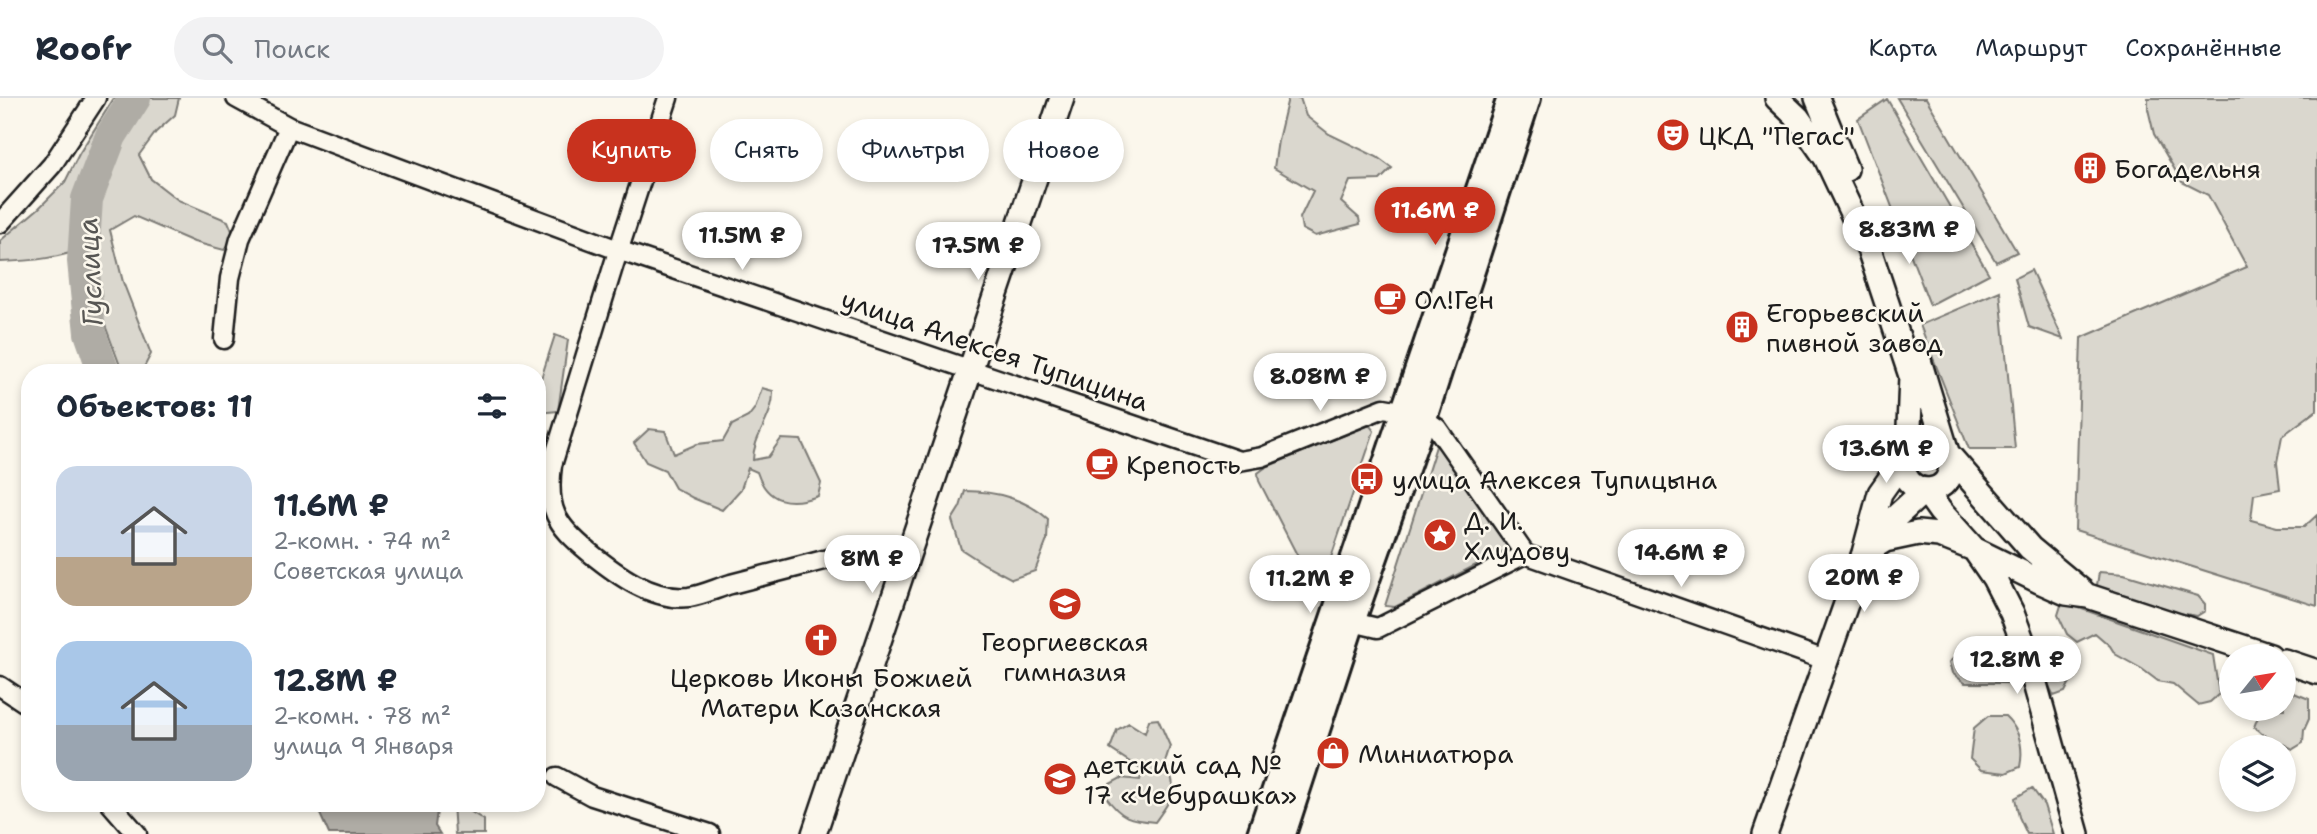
<!DOCTYPE html>
<html lang="ru">
<head>
<meta charset="utf-8">
<style>
  :root { --surface:#fff; --page:#f2f2f3; --text:#1f2937; --muted:#747a83; --line:#e0e1e3; --accent:#c8321e }
  body { margin:0; font-family:"Shantell Sans",sans-serif; background:var(--page); color:var(--text); height:100vh; display:flex; flex-direction:column; font-size:26px; white-space:nowrap }
  * { box-sizing:border-box; margin:0 }
  p { font-size:23px; color:var(--muted) }
  .icon { flex:none; width:38px; height:38px; fill:none; stroke:currentColor; stroke-width:2; stroke-linecap:round; stroke-linejoin:round }
  .map { position:relative; flex:1; overflow:hidden }
  .side { position:absolute; left:21px; top:266px; width:525px; height:448px; display:flex; flex-direction:column; background:var(--surface); border-radius:28px; box-shadow:0 4px 10px #0003 }
  .side>* { flex:none }
  .guide { position:absolute; left:567px; top:21px; width:665px; height:63px; display:flex; gap:14px }
  .needle { width:46px; rotate:60deg }
  .buttons { position:absolute; left:2219px; top:546px; display:grid; gap:14px }
  .buttons a { display:grid; place-items:center; width:77px; height:77px; border-radius:50%; background:var(--surface); box-shadow:0 4px 10px #0003; font-size:35px }
  .price { position:absolute; translate:-50% -60px; padding:0 16px; border-radius:24px; background:#fff; color:#222; font-size:23px; line-height:46px; filter:drop-shadow(0 2px 4px #0008) }
  .price::after { content:''; position:absolute; left:50%; top:42px; width:21px; height:16px; margin-left:-10px; background:inherit; clip-path:polygon(0 0,100% 0,50% 100%) }
  .price.on { background:var(--accent); color:#fff }
  ul { padding:0; list-style:none }
  li { display:flex; align-items:center; gap:21px; height:175px; padding:0 35px }
  li span { display:grid; place-items:center; flex:none; width:196px; height:140px; border-radius:21px; color:#555 }
  li>.icon { margin-inline-start:auto }
  span .icon { width:84px; height:84px; fill:#fffc; stroke-width:1 }
  li b { font-size:30px }
  h2 { display:flex; justify-content:space-between; align-items:center; height:84px; padding:0 35px; font-size:30px }
  .chip { padding:0 24px; border-radius:32px; background:var(--surface); box-shadow:0 4px 10px #0003; font-size:24px; line-height:63px }
  .chip.on { background:var(--accent); color:#fff }
  header { display:flex; align-items:center; gap:42px; box-sizing:border-box; height:98px; padding:0 35px; background:var(--surface); border-bottom:2px solid var(--line) }
  header strong { font-size:33px }
  nav { display:flex; gap:38px; margin-inline-start:auto; font-size:24px }
  .search { width:490px; height:63px; background:var(--page); display:flex; align-items:center; gap:18px; box-sizing:border-box; padding:0 24px; border-radius:38px; color:var(--muted); font-size:26px }
  .map>svg:first-child { display:block }
  .green { fill:#dad7ce; stroke:#7b7a75; stroke-width:2 }
  .water { fill:#afaca5; stroke:#74726e; stroke-width:2 }
  .lines { fill:none; stroke-linecap:round; stroke-linejoin:round }
  .river { stroke:#afaca5; stroke-width:32 }
  .minor-casing { stroke:#1c1c1c; stroke-width:23 }
  .tertiary-casing { stroke:#1c1c1c; stroke-width:28 }
  .secondary-casing { stroke:#1c1c1c; stroke-width:30 }
  .minor { stroke:#fbf7ec; stroke-width:18 }
  .tertiary { stroke:#fbf7ec; stroke-width:23 }
  .secondary { stroke:#fbf7ec; stroke-width:24 }
  .labels { text-anchor:middle; dominant-baseline:central; stroke-width:5; stroke-linejoin:round; paint-order:stroke }
  .poi-label { font-size:26px; fill:#1c1c1c; stroke:#fbf7ec; text-anchor:start }
  .street-label { font-size:26px; fill:#1c1c1c; stroke:#fbf7ec }
  .water-label { font-size:28px; font-style:italic; fill:#575653; stroke:#fbf7ec }
</style>
</head>
<body>
<header>
<strong>Roofr</strong>
<div class="search"><svg class="icon" aria-label="search" viewBox="0 0 24 24"><circle cx="10" cy="10" r="6"/><path d="M15 15l6 6"/></svg>Поиск</div>
<nav><a>Карта</a><a>Маршрут</a><a>Сохранённые</a></nav>
</header>
<div class="map">
<svg width="2317" height="736" viewBox="0 0 2317 736">
  <rect width="100%" height="100%" fill="#fbf7ec"/>
  <filter id="ink" filterUnits="userSpaceOnUse"><feTurbulence type="fractalNoise" baseFrequency=".0143" numOctaves="2"/><feDisplacementMap in="SourceGraphic" scale="14" xChannelSelector="R" yChannelSelector="G"/><feConvolveMatrix kernelMatrix="1 2 1 2 8 2 1 2 1" color-interpolation-filters="sRGB"/></filter>
  <g filter="url(#ink)">
    <path class="green" d="M 114,0 L 179,0 L 175,17 L 156,34 L 139,57 L 151,81 L 178,102 L 228,123 L 235,140 L 224,152 L 194,144 L 134,118 L 110,132 L 123,184 L 151,256 L 141,275 L 122,273 L 99,211 L 91,148 C 61,160 33,163 0,164 L 0,143 L 39,110 L 65,84 L 79,56 Z
      M 1288,0 L 1300,0 L 1306,18 L 1329,36 L 1377,59 L 1392,70 L 1380,82 L 1350,83 L 1341,104 L 1359,120 L 1360,126 L 1315,138 L 1302,131 L 1300,120 L 1313,93 L 1274,70 L 1278,42 Z
      M 1897,0 L 1926,0 L 2017,154 L 1996,164 Z
      M 2148,0 L 2317,0 L 2317,312 L 2282,338 L 2277,364 L 2280,391 L 2254,396 L 2251,422 L 2277,429 L 2304,429 L 2317,417 L 2317,508 L 2075,432 L 2081,240 L 2247,169 L 2208,97 L 2182,84 L 2154,36 L 2148,11 Z
      M 1887,1 L 1989,176 L 1930,207 L 1858,21 Z
      M 2031,172 L 2063,241 L 2029,229 L 2015,180 Z
      M 2000,193 L 2015,351 L 1969,351 L 1920,227 Z
      M 555,237 L 568,242 L 558,313 L 537,315 L 537,293 Z
      M 762,290 L 773,293 C 774,319 753,337 753,362 L 768,359 L 781,341 L 801,342 L 821,385 L 818,398 C 790,408 767,405 757,374 L 748,370 L 741,391 L 722,412 L 693,400 L 675,390 L 665,372 L 646,364 L 634,345 L 649,331 L 665,333 L 674,356 L 697,346 L 723,343 L 732,327 L 748,319 L 755,310 Z
      M 1367,328 L 1370,328 L 1374,333 L 1321,489 L 1315,492 L 1259,383 L 1258,375 L 1266,369 Z
      M 1437,345 L 1505,442 L 1507,451 L 1395,509 L 1385,508 Z
      M 965,393 C 995,393 1026,401 1048,421 L 1047,442 L 1035,473 L 1012,481 L 984,466 L 961,451 L 952,422 L 960,409 Z
      M 2099,474 L 2124,476 L 2198,498 L 2205,506 L 2205,513 L 2197,518 C 2169,513 2115,508 2097,487 Z
      M 2062,504 L 2213,557 L 2219,596 L 2210,604 L 2198,607 L 2173,586 L 2158,583 L 2142,571 L 2115,556 L 2110,548 L 2095,535 L 2077,544 L 2067,536 L 2058,517 Z
      M 1965,551 L 2007,557 L 2016,570 L 2011,585 L 1965,585 L 1952,575 L 1949,564 Z
      M 2057,558 L 2071,570 L 2070,584 L 2065,594 L 2054,598 L 2040,570 L 2046,561 Z
      M 2284,591 L 2309,601 L 2309,621 L 2304,632 L 2303,645 L 2293,651 L 2262,636 L 2254,629 L 2261,611 L 2284,611 Z
      M 1988,618 L 2005,618 C 2020,632 2024,649 2020,669 L 2006,675 L 1981,672 L 1970,661 L 1974,630 Z
      M 1158,621 L 1170,648 L 1165,664 C 1180,691 1172,700 1155,724 C 1130,722 1121,720 1106,699 L 1110,686 L 1121,680 L 1140,682 L 1142,672 L 1110,651 L 1117,632 L 1129,625 L 1145,635 L 1149,622 Z
      M 2032,690 L 2044,707 L 2053,736 L 2027,736 L 2019,719 L 2015,700 Z
      M 453,705 L 462,705 L 465,710 L 484,722 L 484,736 L 455,736 Z"/>
    <path class="water" d="M 315,705 L 438,705 L 435,728 L 440,736 L 329,736 Z"/>
    <g class="lines">
      <path class="river" d="M 104,275 L 90,235 L 83,163 L 87,101 L 111,38 L 135,0"/>
      <defs>
        <path id="minor" d="M 236,0 L 289,29 L 618,152 L 1239,363 L 1262,359 L 1384,310 C 1404,313 1420,317 1437,330 L 1525,456 L 1378,530 L 1352,524
          M 668,0 L 614,166 L 552,367 C 546,411 556,427 589,454 C 616,476 652,503 689,499 C 703,497 717,490 731,486 C 762,478 793,470 824,462 C 857,454 875,448 908,459
          M 0,125 L 52,67 L 96,0
          M 224,241 L 230,180 L 240,141 L 289,29
          M 1525,456 L 1825,562
          M 0,588 L 30,608
          M 557,679 L 592,698 L 710,736
          M 110,705 L 137,736"/>
        <path id="tertiary" d="M 1777,0 L 1798,20 L 1826,60 L 1869,151 L 1911,278 L 1908,355
          M 1817,0 L 1846,71
          M 1918,259 L 1947,354
          M 1950,360 C 1958,400 1903,402 1904,367 C 1904,359 1908,352 1915,348 C 1923,342 1933,344 1941,348 L 2030,450 L 2083,494
          M 1925,392 L 1940,413 L 1974,451 L 2039,483 L 2066,495 L 2088,498 L 2270,558
          M 1870,446 L 1889,425 L 1925,392
          M 1864,455 L 1885,442 L 1918,435 L 1939,437 L 1974,451 L 1994,480 L 2012,515 L 2025,550 L 2077,736
          M 2284,563 L 2317,574
          M 814,736 L 1062,0
          M 1765,736 L 1864,455 L 1880,395 L 1904,361"/>
        <path id="secondary" d="M 1260,736 L 1510,0
          M 1283,736 L 1352,524 L 1424,320 L 1528,0"/>
      </defs>
      <use href="#minor" class="minor-casing"/>
      <use href="#tertiary" class="tertiary-casing"/>
      <use href="#secondary" class="secondary-casing"/>
      <use href="#minor" class="minor"/>
      <use href="#tertiary" class="tertiary"/>
      <use href="#secondary" class="secondary"/>
    </g>
  </g>
  <defs>
    <symbol id="theatre-disc" viewBox="-11 -11 22 22"><circle r="9.5" fill="#c8321e" stroke="#fbf7ec"/><path d="M-5-5.5Q0-4 5-5.5V0Q5 5 0 6Q-5 5-5 0ZM-3.3-2.5H-1v1.5H-3.3ZM1-2.5H3.3v1.5H1ZM-2.8 1Q0 5.5 2.8 1Z" fill="#fff"/></symbol>
    <symbol id="building-disc" viewBox="-11 -11 22 22"><circle r="9.5" fill="#c8321e" stroke="#fbf7ec"/><path d="M-4-6H4V6H1V3H-1V6H-4ZM-2.5-4.3h1.7v1.8h-1.7ZM.8-4.3h1.7v1.8H.8ZM-2.5-1h1.7V.8h-1.7ZM.8-1h1.7V.8H.8Z" fill="#fff"/></symbol>
    <symbol id="cafe-disc" viewBox="-11 -11 22 22"><circle r="9.5" fill="#c8321e" stroke="#fbf7ec"/><path d="M-5.5-4.5H6V0H3Q3 3.5 0 3.5H-2.5Q-5.5 3.5-5.5 0ZM3-3.2v2h1.7v-2ZM-6 4.5H4V6H-6Z" fill="#fff"/></symbol>
    <symbol id="bus-disc" viewBox="-11 -11 22 22"><circle r="9.5" fill="#c8321e" stroke="#fbf7ec"/><path d="M-5-6H5V4H4V6H2V4H-2V6H-4V4H-5ZM-3.5-4V0h7V-4ZM-3.5 1.2v1.5H-2V1.2ZM2 1.2v1.5H3.5V1.2Z" fill="#fff"/></symbol>
    <symbol id="sight-disc" viewBox="-11 -11 22 22"><circle r="9.5" fill="#c8321e" stroke="#fbf7ec"/><path d="M0-6L1.8-2.2L6-1.7L2.9 1.2L3.7 5.4L0 3.3L-3.7 5.4L-2.9 1.2L-6-1.7L-1.8-2.2Z" fill="#fff"/></symbol>
    <symbol id="school-disc" viewBox="-11 -11 22 22"><circle r="9.5" fill="#c8321e" stroke="#fbf7ec"/><path d="M0-5L7-2L0 1L-7-2ZM-4 1L0 2.5L4 1V4Q0 6-4 4Z" fill="#fff"/></symbol>
    <symbol id="church-disc" viewBox="-11 -11 22 22"><circle r="9.5" fill="#c8321e" stroke="#fbf7ec"/><path d="M-1.2-6h2.4v3.5h3.3v2.4h-3.3V6h-2.4V-.1h-3.3v-2.4h3.3Z" fill="#fff"/></symbol>
    <symbol id="shop-disc" viewBox="-11 -11 22 22"><circle r="9.5" fill="#c8321e" stroke="#fbf7ec"/><path d="M-5-2.5h2.3a2.7 3.5 0 0 1 5.4 0H5L5.5 6h-11ZM-1.5-2.5h3a1.5 2.3 0 0 0-3 0Z" fill="#fff"/></symbol>
  </defs>
  <g fill-rule="evenodd">
    <use href="#theatre-disc" x="1654" y="18" width="38" height="38"/>
    <use href="#building-disc" x="2071" y="51" width="38" height="38"/>
    <use href="#cafe-disc" x="1371" y="182" width="38" height="38"/>
    <use href="#building-disc" x="1723" y="210" width="38" height="38"/>
    <use href="#cafe-disc" x="1083" y="347" width="38" height="38"/>
    <use href="#bus-disc" x="1348" y="362" width="38" height="38"/>
    <use href="#sight-disc" x="1421" y="418" width="38" height="38"/>
    <use href="#school-disc" x="1046" y="487" width="38" height="38"/>
    <use href="#church-disc" x="802" y="523" width="38" height="38"/>
    <use href="#shop-disc" x="1314" y="636" width="38" height="38"/>
    <use href="#school-disc" x="1041" y="662" width="38" height="38"/>
  </g>
  <g class="labels">
    <g class="poi-label">
      <text x="1698" y="37">ЦКД "Пегас"</text>
      <text x="2114" y="70">Богадельня</text>
      <text x="1414" y="201">Ол!Ген</text>
      <text x="1766" y="214">Егорьевский<tspan x="1766" dy="30">пивной завод</tspan></text>
      <text x="1126" y="366">Крепость</text>
      <text x="1392" y="381">улица Алексея Тупицына</text>
      <text x="1464" y="422">Д. И.<tspan x="1464" dy="30">Хлудову</tspan></text>
      <text x="1065" y="543" text-anchor="middle">Георгиевская<tspan x="1065" dy="30">гимназия</tspan></text>
      <text x="821" y="579" text-anchor="middle">Церковь Иконы Божией<tspan x="821" dy="30">Матери Казанская</tspan></text>
      <text x="1358" y="655">Миниатюра</text>
      <text x="1084" y="666">детский сад №<tspan x="1084" dy="30">17 «Чебурашка»</tspan></text>
    </g>
    <g class="street-label">
      <text transform="translate(995 252) rotate(19)">улица Алексея Тупицина</text>
    </g>
    <g class="water-label">
      <text transform="translate(90 174) rotate(-93)">Гуслица</text>
    </g>
  </g>
</svg>
<div class="buttons">
<a><svg class="needle" viewBox="-14 -14 28 28"><path d="M0-13l5 13h-10z" fill="#e53935"/><path d="M0 13l5-13h-10z" fill="#747a83"/></svg></a>
<a><svg class="icon" aria-label="layers" viewBox="0 0 24 24"><path d="M12 4l9 5-9 5-9-5zM3 14l9 5 9-5"/></svg></a>
</div>
<b class="price on" style="left:1435px;top:149px">11.6M ₽</b>
<b class="price" style="left:1909px;top:168px">8.83M ₽</b>
<b class="price" style="left:742px;top:174px">11.5M ₽</b>
<b class="price" style="left:978px;top:184px">17.5M ₽</b>
<b class="price" style="left:1320px;top:315px">8.08M ₽</b>
<b class="price" style="left:1886px;top:387px">13.6M ₽</b>
<b class="price" style="left:1681px;top:491px">14.6M ₽</b>
<b class="price" style="left:872px;top:497px">8M ₽</b>
<b class="price" style="left:1864px;top:516px">20M ₽</b>
<b class="price" style="left:1310px;top:517px">11.2M ₽</b>
<b class="price" style="left:2017px;top:598px">12.8M ₽</b>
<div class="guide">
<a class="chip on">Купить</a>
<a class="chip">Снять</a>
<a class="chip">Фильтры</a>
<a class="chip">Новое</a>
</div>
<section class="side">
<h2>Объектов: 11<svg class="icon" aria-label="filters" viewBox="0 0 24 24"><path d="M4 7h16M4 17h16"/><circle cx="9" cy="7" r="2"/><circle cx="15" cy="17" r="2"/></svg></h2>
<ul>
<li><span style="background:linear-gradient(#c9d6e8 65%,#b9a48a 0)"><svg class="icon" aria-label="home" viewBox="0 0 24 24"><path d="M3 11l9-7 9 7M6 9v11h12V9"/></svg></span><div><b>11.6M ₽</b><p>2-комн. · 74 m²</p><p>Советская улица</p></div></li>
<li><span style="background:linear-gradient(#a9c7e8 60%,#9aa5b1 0)"><svg class="icon" aria-label="home" viewBox="0 0 24 24"><path d="M3 11l9-7 9 7M6 9v11h12V9"/></svg></span><div><b>12.8M ₽</b><p>2-комн. · 78 m²</p><p>улица 9 Января</p></div></li>
</ul>
</section>
</div>
</body>
</html>
